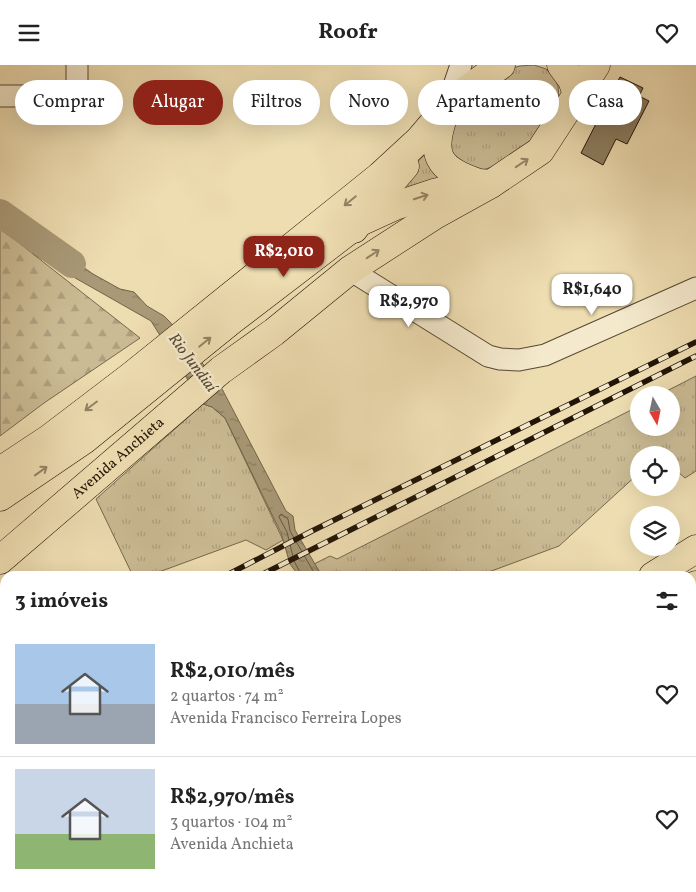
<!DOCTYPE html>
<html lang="pt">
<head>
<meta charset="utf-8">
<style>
  :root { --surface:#fff; --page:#f6f6f6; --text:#222; --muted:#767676; --line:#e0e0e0; --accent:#8f2418 }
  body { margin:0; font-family:Vollkorn,serif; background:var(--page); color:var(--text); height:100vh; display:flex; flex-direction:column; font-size:19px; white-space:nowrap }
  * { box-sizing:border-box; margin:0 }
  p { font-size:16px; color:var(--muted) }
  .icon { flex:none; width:28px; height:28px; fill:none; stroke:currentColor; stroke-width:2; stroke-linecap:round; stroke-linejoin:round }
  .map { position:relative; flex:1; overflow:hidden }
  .side { position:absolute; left:0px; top:506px; width:696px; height:321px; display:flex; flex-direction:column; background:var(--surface); border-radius:15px 15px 0 0; box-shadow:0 5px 20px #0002 }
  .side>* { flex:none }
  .guide { position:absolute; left:15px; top:15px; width:666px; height:45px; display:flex; gap:10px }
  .needle { width:32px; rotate:171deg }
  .controls { position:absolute; left:630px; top:321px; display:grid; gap:10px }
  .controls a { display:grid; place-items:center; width:50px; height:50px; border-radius:50%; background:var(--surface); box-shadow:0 5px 20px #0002; font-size:25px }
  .price { position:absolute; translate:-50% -42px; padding:0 11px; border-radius:10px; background:#fff; color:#222; font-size:16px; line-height:32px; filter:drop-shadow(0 1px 2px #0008) }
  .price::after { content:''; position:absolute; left:50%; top:30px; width:15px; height:11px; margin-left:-8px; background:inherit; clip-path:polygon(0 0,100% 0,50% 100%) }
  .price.on { background:var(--accent); color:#fff }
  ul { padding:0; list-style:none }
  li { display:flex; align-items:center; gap:15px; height:125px; padding:0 15px }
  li+li { border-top:1px solid var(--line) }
  li span { display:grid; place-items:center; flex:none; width:140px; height:100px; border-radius:0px; color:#555 }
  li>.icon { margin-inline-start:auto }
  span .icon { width:60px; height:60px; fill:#fffc; stroke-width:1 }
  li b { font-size:21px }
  h2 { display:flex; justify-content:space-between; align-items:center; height:60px; padding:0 15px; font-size:21px }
  .tag { padding:0 18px; border-radius:22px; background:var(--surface); box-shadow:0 5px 20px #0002; font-size:18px; line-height:45px }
  .tag.on { background:var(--accent); color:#fff }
  header { display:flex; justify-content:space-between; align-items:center; height:65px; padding:0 15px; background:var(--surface); font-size:22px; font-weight:700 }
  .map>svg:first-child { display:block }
  .grass { fill:url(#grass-tufts); stroke:#76684d }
  .forest { fill:url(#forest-firs); stroke:#76684d }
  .water { fill:url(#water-ripples); stroke:#73644a }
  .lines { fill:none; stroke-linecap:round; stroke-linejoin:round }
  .shore { stroke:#66573e; stroke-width:1 }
  .river { stroke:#a99977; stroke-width:28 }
  .building { fill:#8c7d5f; stroke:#221506 }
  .minor-casing { stroke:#554731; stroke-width:23 }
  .major-casing { stroke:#221506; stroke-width:29 }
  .highway-casing { stroke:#221506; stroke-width:29 }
  .minor { stroke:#f4e9cc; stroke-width:21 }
  .major { stroke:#eeddb1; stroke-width:28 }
  .highway { stroke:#eeddb1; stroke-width:28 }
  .rail-casing { stroke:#221506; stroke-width:5.5 }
  .rail { stroke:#f4e9cc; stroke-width:4; stroke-dasharray:11; stroke-linecap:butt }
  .oneway { stroke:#928364 }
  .labels { text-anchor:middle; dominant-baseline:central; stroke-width:5; stroke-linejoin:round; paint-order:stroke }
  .street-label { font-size:15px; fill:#221506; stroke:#f4e9cc }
  .water-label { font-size:16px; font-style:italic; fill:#584a33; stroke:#f4e9cc }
</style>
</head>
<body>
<header><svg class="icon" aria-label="menu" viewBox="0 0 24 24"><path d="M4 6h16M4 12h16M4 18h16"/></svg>Roofr<svg class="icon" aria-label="heart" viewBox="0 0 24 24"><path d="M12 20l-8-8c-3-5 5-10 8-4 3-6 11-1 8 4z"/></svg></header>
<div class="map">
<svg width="696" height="827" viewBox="0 0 696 827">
  <defs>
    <pattern id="grass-tufts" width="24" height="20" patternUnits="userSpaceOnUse" patternTransform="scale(1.25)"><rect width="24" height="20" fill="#cbbb94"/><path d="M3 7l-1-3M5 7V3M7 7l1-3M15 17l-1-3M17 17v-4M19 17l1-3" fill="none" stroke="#aea07e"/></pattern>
    <pattern id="forest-firs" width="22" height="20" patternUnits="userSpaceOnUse" patternTransform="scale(1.25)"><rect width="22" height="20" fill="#cbbb94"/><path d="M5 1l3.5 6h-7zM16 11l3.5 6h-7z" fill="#aea07e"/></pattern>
    <pattern id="water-ripples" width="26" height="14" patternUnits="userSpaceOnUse" patternTransform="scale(1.25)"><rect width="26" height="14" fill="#a99977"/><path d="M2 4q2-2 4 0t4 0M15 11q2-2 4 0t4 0" fill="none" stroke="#897c60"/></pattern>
  </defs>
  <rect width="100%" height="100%" fill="#eeddb1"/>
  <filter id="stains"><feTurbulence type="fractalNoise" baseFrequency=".004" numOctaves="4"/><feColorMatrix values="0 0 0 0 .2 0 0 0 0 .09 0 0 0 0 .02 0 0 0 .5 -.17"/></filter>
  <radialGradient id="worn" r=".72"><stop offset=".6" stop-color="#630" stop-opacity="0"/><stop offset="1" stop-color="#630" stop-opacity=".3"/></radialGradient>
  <path class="grass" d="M 534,0 L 546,4 L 554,11 L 558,21 L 559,34 L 527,81 L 495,101 L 479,106 L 454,101 L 444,65 L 452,50 L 505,5 L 520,1 Z
    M 427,87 L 445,115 L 384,132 Z
    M 696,311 L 696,406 L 685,413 L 671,401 L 671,390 L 639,390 L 639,408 L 559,481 L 478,511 L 322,511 L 314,499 L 330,491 L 337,494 L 639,341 L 639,362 L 671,362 L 671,330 L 659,330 Z
    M 203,339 L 212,342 L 225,353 L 283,475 L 266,485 L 246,475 L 148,511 L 133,511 L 96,434 Z
    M 691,692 L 696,692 L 696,827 L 280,827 L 287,822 L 691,822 Z"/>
  <path class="forest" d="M 0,163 L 140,273 L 44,338 L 0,371 Z
    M 696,572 L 696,666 L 691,666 L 691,574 Z"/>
  <path class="water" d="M 45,172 L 59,185 L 93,209 L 120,224 L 134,227 L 147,241 L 164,251 L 170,257 L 221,322 L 286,446 L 293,451 L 295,465 L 322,511 L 299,511 L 290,499 L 281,468 L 225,353 L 212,342 L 203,339 L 151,256 L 33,189 Z"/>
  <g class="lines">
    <path class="shore" d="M 47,181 L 71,200 L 71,204 L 42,188 L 42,185 Z
      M 302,511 L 294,496 L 287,467 L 279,452 L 281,449 L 288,454 L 290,466 L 316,511"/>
    <path class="river" d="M 0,148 L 72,199"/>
  </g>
  <path class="building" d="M 620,12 L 643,23 L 639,31 L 649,36 L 627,79 L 616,74 L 603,100 L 581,88 Z"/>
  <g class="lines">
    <defs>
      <path id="minor" d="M 0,31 L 74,31 L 77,27 L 77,0
        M 447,41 L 461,0
        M 350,205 L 488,291 L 500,294 L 519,295 L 545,290 L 696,223
        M 0,715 L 5,713"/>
      <g id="major">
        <path d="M 354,164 L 374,137 L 405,101"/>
        <path id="s1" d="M 0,495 L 221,305 L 274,267 L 350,205 L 435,150 L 491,119"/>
        <path d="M 653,511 L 696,484"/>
        <path d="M 691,523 L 696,520"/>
        <path d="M 161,827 L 168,822"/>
        <path d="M 218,827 L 225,822"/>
      </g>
      <path id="highway" d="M 561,0 L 572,15 L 577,29
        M 445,47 C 429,90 437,104 479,118
        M 0,406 L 50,373 L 130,312 L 380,111 L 419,75 L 454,34 L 501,0
        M 0,432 L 84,375 L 232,255 L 360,157 L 395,141 L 434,128 L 479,118 L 491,119 L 540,86 L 596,0"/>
    </defs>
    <use href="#minor" class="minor-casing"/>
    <use href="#major" class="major-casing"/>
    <use href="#highway" class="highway-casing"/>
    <use href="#minor" class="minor"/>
    <use href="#major" class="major"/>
    <use href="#highway" class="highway"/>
    <defs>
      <path id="rail" d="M 225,511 L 312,466 L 696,277
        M 259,511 L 696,291
        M 0,627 L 5,624
        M 0,644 L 5,641"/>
    </defs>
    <use href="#rail" class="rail-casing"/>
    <use href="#rail" class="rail"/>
  </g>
  <defs><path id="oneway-shaft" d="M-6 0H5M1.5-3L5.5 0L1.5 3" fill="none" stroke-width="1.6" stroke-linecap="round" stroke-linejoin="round" transform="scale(1.25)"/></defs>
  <g class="oneway">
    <use href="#oneway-shaft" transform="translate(522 98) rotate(-34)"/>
    <use href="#oneway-shaft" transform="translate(421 132) rotate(-18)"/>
    <use href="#oneway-shaft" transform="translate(350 136) rotate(141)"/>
    <use href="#oneway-shaft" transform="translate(373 189) rotate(-34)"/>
    <use href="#oneway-shaft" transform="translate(205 277) rotate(-39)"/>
    <use href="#oneway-shaft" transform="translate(91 341) rotate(143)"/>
    <use href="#oneway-shaft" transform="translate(41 406) rotate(-36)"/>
  </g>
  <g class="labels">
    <g class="street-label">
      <text stroke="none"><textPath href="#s1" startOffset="156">Avenida Anchieta</textPath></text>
    </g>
    <g class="water-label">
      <text transform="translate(192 298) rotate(53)">Rio Jundiaí</text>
    </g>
  </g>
  <rect width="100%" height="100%" filter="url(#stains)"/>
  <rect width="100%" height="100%" fill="url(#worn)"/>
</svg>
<div class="controls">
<a><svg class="needle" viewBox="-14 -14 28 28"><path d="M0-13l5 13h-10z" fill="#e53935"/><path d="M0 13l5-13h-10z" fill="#767676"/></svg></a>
<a><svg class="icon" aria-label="locate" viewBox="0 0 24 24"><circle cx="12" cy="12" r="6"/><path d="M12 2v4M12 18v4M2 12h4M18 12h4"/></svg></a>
<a><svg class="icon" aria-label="layers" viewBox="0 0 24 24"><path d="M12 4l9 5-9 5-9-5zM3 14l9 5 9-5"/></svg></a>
</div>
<b class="price on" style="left:284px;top:213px">R$2,010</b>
<b class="price" style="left:592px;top:251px">R$1,640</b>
<b class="price" style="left:409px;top:263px">R$2,970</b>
<div class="guide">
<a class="tag">Comprar</a>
<a class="tag on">Alugar</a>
<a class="tag">Filtros</a>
<a class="tag">Novo</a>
<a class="tag">Apartamento</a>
<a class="tag">Casa</a>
</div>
<section class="side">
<h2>3 imóveis<svg class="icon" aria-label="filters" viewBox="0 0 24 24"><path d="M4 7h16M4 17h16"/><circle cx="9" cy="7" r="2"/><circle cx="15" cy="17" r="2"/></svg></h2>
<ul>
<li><span style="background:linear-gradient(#a9c7e8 60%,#9aa5b1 0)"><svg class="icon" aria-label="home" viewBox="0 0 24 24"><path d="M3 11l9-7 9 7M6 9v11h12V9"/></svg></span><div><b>R$2,010/mês</b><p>2 quartos · 74 m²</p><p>Avenida Francisco Ferreira Lopes</p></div><svg class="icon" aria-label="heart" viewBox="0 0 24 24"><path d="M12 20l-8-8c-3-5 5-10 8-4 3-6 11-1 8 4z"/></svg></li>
<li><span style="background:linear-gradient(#c9d6e8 65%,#8fb573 0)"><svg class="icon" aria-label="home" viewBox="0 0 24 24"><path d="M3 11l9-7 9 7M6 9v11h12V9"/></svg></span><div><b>R$2,970/mês</b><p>3 quartos · 104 m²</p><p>Avenida Anchieta</p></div><svg class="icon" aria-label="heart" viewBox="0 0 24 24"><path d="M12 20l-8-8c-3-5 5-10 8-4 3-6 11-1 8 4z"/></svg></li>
</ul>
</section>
</div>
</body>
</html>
